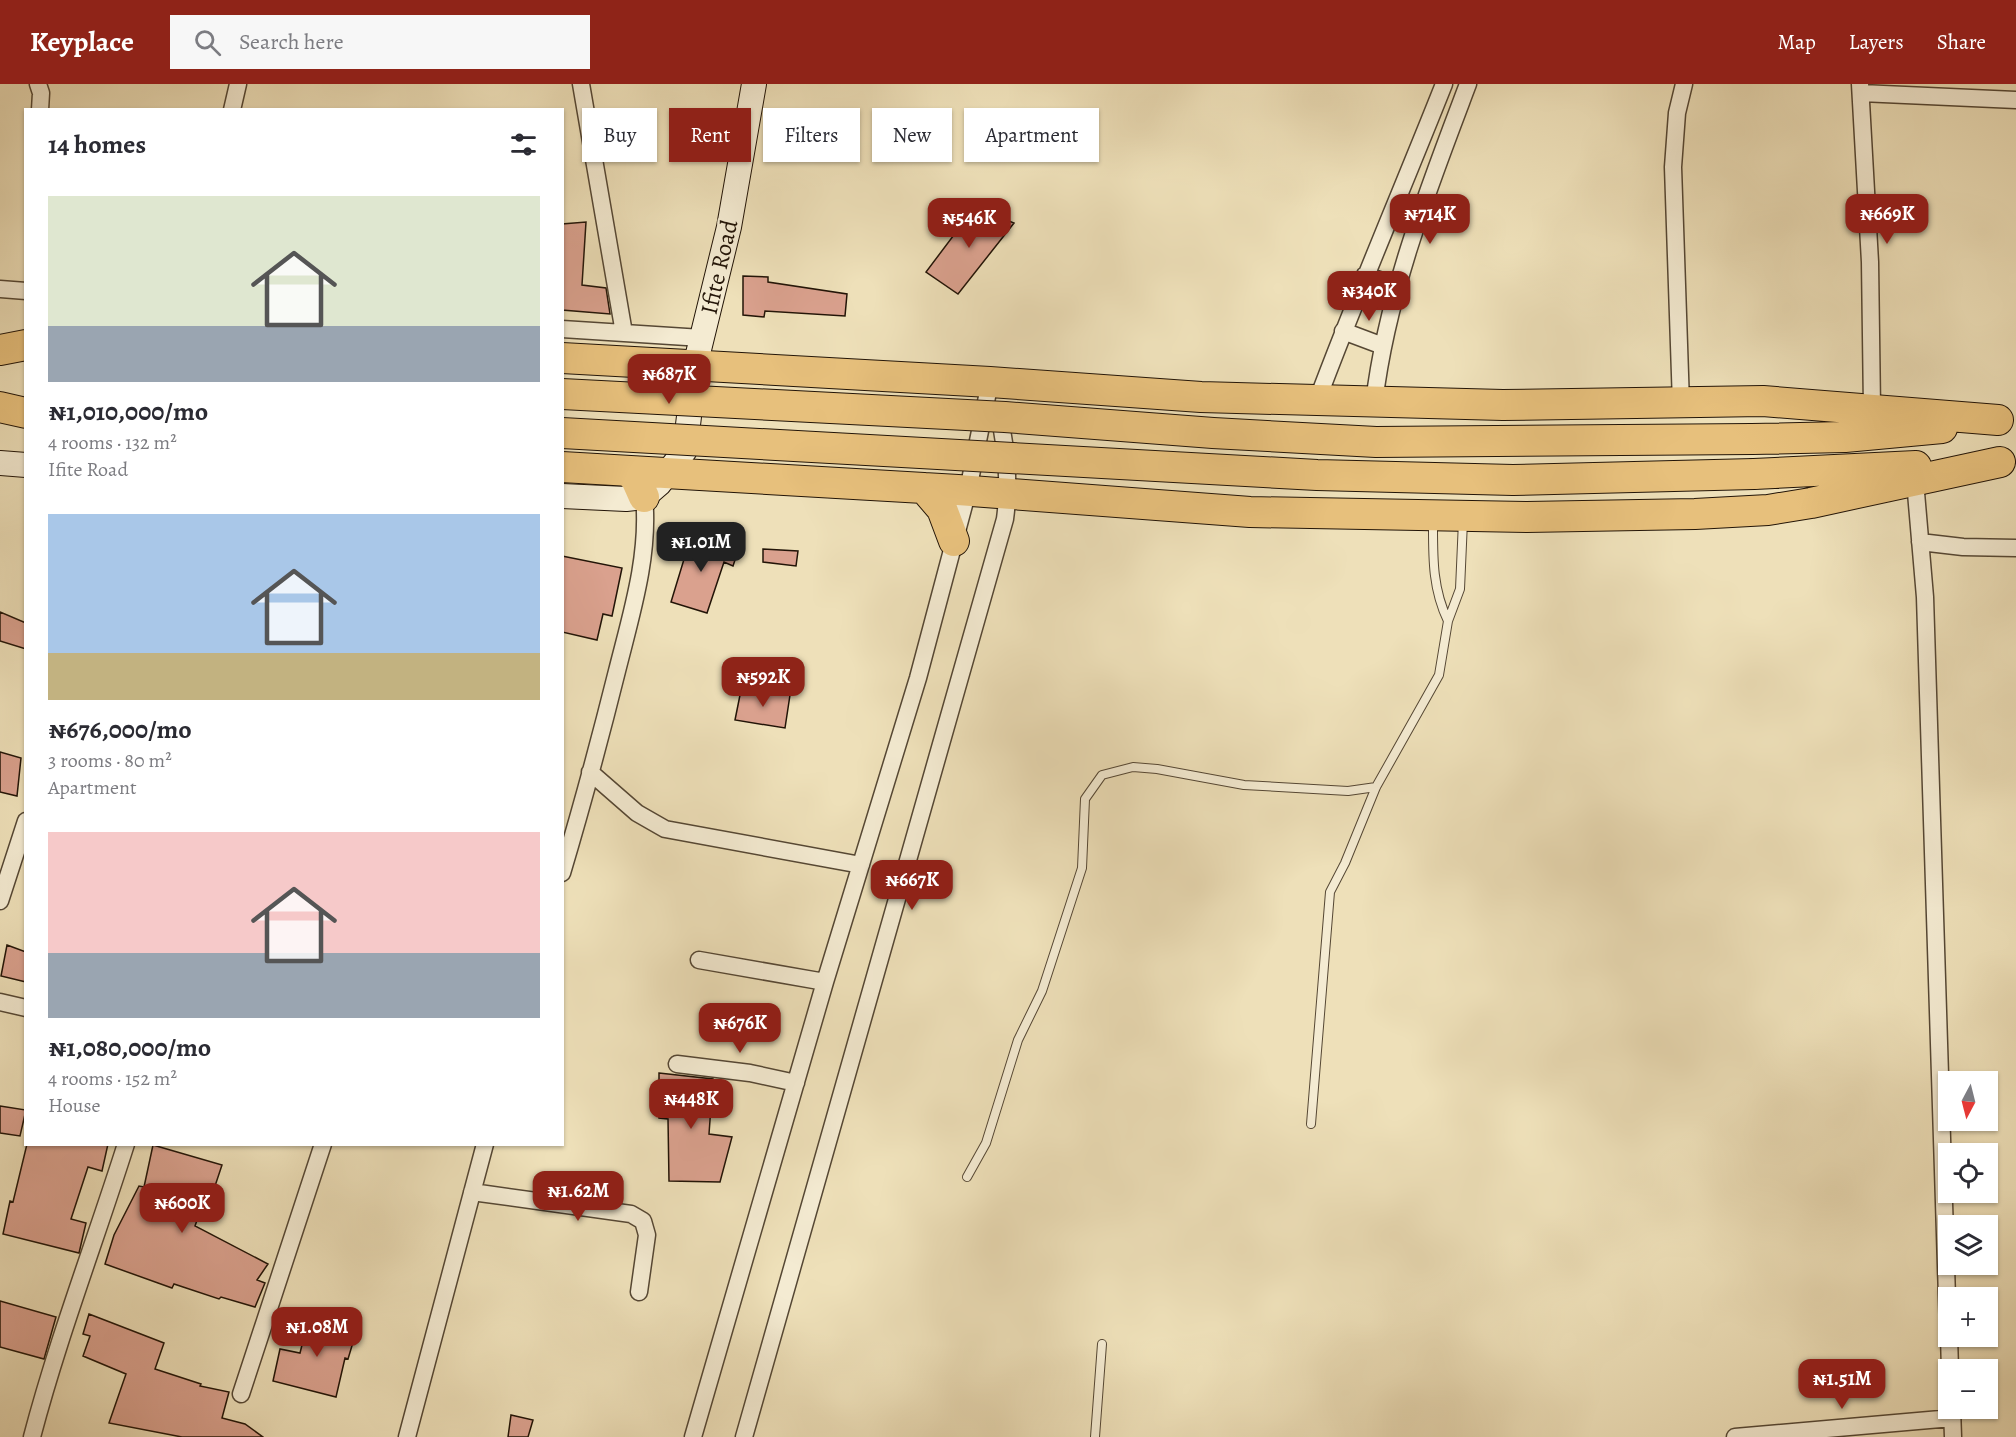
<!DOCTYPE html>
<html lang="en">
<head>
<meta charset="utf-8">
<style>
  :root { --surface:#fff; --page:#f7f7f7; --text:#2b2b33; --muted:#7c7c81; --accent:#8f2418 }
  body { margin:0; font-family:Alegreya,serif; background:var(--page); color:var(--text); height:100vh; display:flex; flex-direction:column; font-size:22px; white-space:nowrap }
  * { box-sizing:border-box; margin:0 }
  p { font-size:20px; color:var(--muted) }
  .icon { flex:none; width:33px; height:33px; fill:none; stroke:currentColor; stroke-width:2; stroke-linecap:round; stroke-linejoin:round }
  .map { position:relative; flex:1; overflow:hidden }
  .sheet { position:absolute; left:24px; top:24px; width:540px; height:1038px; display:flex; flex-direction:column; background:var(--surface); border-radius:0px; box-shadow:0 2px 4px #0004 }
  .sheet>* { flex:none }
  .hud { position:absolute; left:582px; top:24px; width:570px; height:54px; display:flex; gap:12px }
  .needle { width:39px; rotate:187deg }
  .tools { position:absolute; left:1938px; top:987px; display:grid; gap:12px }
  .tools a { display:grid; place-items:center; width:60px; height:60px; border-radius:0px; background:var(--surface); box-shadow:0 2px 4px #0004; font-size:30px }
  .price { position:absolute; translate:-50% -51px; padding:0 14px; border-radius:12px; background:var(--accent); color:#fff; font-size:20px; line-height:39px; filter:drop-shadow(0 2px 3px #0008) }
  .price::after { content:''; position:absolute; left:50%; top:36px; width:18px; height:14px; margin-left:-9px; background:inherit; clip-path:polygon(0 0,100% 0,50% 100%) }
  .price.selected { background:#222; color:#fff }
  ul { padding:0; list-style:none }
  li { display:grid; align-content:center; gap:12px; height:318px; padding:0 24px }
  li span { display:grid; place-items:center; height:186px; border-radius:0px; color:#555 }
  li>.icon { margin-inline-start:auto }
  span .icon { width:108px; height:108px; fill:#fffc; stroke-width:1 }
  li b { font-size:26px }
  h2 { display:flex; justify-content:space-between; align-items:center; height:72px; padding:0 24px; font-size:26px }
  .chip { padding:0 21px; border-radius:0px; background:var(--surface); box-shadow:0 2px 4px #0004; font-size:21px; line-height:54px }
  .chip.selected { background:var(--accent); color:#fff }
  header { display:flex; align-items:center; gap:36px; box-sizing:border-box; height:84px; padding:0 30px; background:var(--accent); color:#fff }
  header strong { font-size:28px }
  nav { display:flex; gap:33px; margin-inline-start:auto; font-size:21px }
  .search { width:420px; height:54px; background:var(--page); display:flex; align-items:center; gap:15px; box-sizing:border-box; padding:0 21px; border-radius:0px; color:var(--muted); font-size:22px }
  .map>svg:first-child { display:block }
  .building { fill:#daa18e; stroke:#221407; stroke-width:1.5 }
  .lines { fill:none; stroke-linecap:round; stroke-linejoin:round }
  .lane-casing { stroke:#554734; stroke-width:10 }
  .street-casing { stroke:#554734; stroke-width:19 }
  .secondary-casing { stroke:#221407; stroke-width:26 }
  .highway-casing { stroke:#221407; stroke-width:32 }
  .lane { stroke:#f4ebd2; stroke-width:8 }
  .street { stroke:#f4ebd2; stroke-width:16 }
  .secondary { stroke:#f4ebd2; stroke-width:24 }
  .highway { stroke:#e7c07c; stroke-width:30 }
  .highway-bridge-casing { stroke:#221407; stroke-width:32; stroke-linecap:butt }
  .highway-bridge { stroke:#e7c07c; stroke-width:30 }
  .labels { text-anchor:middle; dominant-baseline:central; stroke-width:4.5; stroke-linejoin:round; paint-order:stroke }
  .street-label { font-size:24px; fill:#221407; stroke:#f4ebd2 }
</style>
</head>
<body>
<header>
<strong>Keyplace</strong>
<div class="search"><svg class="icon" aria-label="search" viewBox="0 0 24 24"><circle cx="10" cy="10" r="6"/><path d="M15 15l6 6"/></svg>Search here</div>
<nav><a>Map</a><a>Layers</a><a>Share</a></nav>
</header>
<div class="map">
<svg width="2016" height="1353" viewBox="0 0 2016 1353">
  <rect width="100%" height="100%" fill="#eee0b9"/>
  <filter id="stains"><feTurbulence type="fractalNoise" baseFrequency=".00333" numOctaves="4"/><feColorMatrix values="0 0 0 0 .2 0 0 0 0 .09 0 0 0 0 .02 0 0 0 .5 -.17"/></filter>
  <radialGradient id="worn" r=".72"><stop offset=".6" stop-color="#630" stop-opacity="0"/><stop offset="1" stop-color="#630" stop-opacity=".3"/></radialGradient>
  <path class="building" d="M 975,123 L 1014,139 L 958,210 L 926,188 Z
    M 586,138 L 582,201 L 606,204 L 610,230 L 562,226 L 562,140 Z
    M 743,192 L 768,193 L 768,198 L 847,210 L 845,232 L 765,227 L 764,233 L 743,231 Z
    M 692,449 L 738,467 L 733,482 L 724,478 L 707,529 L 671,518 Z
    M 763,465 L 798,467 L 796,482 L 763,478 Z
    M 562,472 L 622,484 L 612,532 L 603,530 L 597,556 L 562,548 Z
    M 0,528 L 26,539 L 26,565 L 0,557 Z
    M 741,606 L 790,611 L 785,644 L 735,636 Z
    M 0,668 L 21,674 L 17,712 L 0,708 Z
    M 7,861 L 26,868 L 26,898 L 1,892 Z
    M 659,989 L 713,995 L 709,1050 L 732,1053 L 720,1098 L 669,1097 L 668,1035 L 659,1034 Z
    M 0,1022 L 26,1026 L 20,1052 L 0,1049 Z
    M 27,1060 L 108,1060 L 102,1087 L 88,1083 L 71,1135 L 86,1139 L 79,1169 L 3,1150 L 10,1117 L 13,1118 Z
    M 153,1061 L 222,1081 L 212,1111 L 207,1109 L 195,1142 L 268,1180 L 257,1196 L 265,1199 L 255,1223 L 221,1213 L 219,1215 L 174,1200 L 172,1204 L 105,1180 L 114,1151 L 139,1102 L 144,1103 Z
    M 0,1217 L 56,1233 L 44,1275 L 0,1263 Z
    M 89,1230 L 164,1259 L 155,1285 L 201,1300 L 200,1302 L 229,1308 L 222,1334 L 245,1340 L 263,1353 L 182,1353 L 109,1339 L 126,1290 L 83,1272 L 90,1252 L 83,1250 Z
    M 309,1233 L 357,1245 L 348,1275 L 345,1274 L 336,1313 L 273,1297 L 280,1265 L 300,1269 Z
    M 511,1331 L 533,1336 L 528,1353 L 508,1353 Z"/>
  <g class="lines">
    <defs>
      <path id="lane" d="M 1433,436 C 1433,472 1432,504 1448,537
        M 1311,1040 L 1330,808 L 1345,779 L 1376,703 L 1439,591 L 1448,537 L 1460,505 L 1463,437
        M 967,1093 L 986,1059 L 1018,956 L 1042,907 L 1082,784 L 1085,715 L 1102,691 L 1133,683 L 1157,685 L 1244,701 L 1348,707 L 1376,703
        M 1095,1353 L 1102,1260"/>
      <path id="street" d="M 38,0 L 41,9 L 40,26
        M 581,0 L 624,249
        M 1860,0 L 1870,178 L 1872,324
        M 1861,9 L 2016,16
        M 232,26 L 238,0
        M 1365,191 L 1399,203
        M 0,205 L 26,207
        M 562,245 L 702,254
        M 1343,247 L 1383,262
        M 1317,317 C 1357,210 1402,106 1444,0
        M 1374,319 C 1387,209 1429,103 1468,0
        M 1681,320 L 1673,83 L 1677,29 L 1684,0
        M 1915,397 L 1925,513 L 1948,1246
        M 1920,458 L 1963,463 L 2016,464
        M 590,688 L 637,729 L 665,745 L 861,781
        M 562,789 C 582,722 600,655 617,587 C 631,531 650,471 644,413
        M 0,817 L 26,737
        M 699,876 L 825,898
        M 0,918 L 26,924
        M 677,980 L 750,989 L 796,999
        M 472,1108 L 631,1130 L 643,1137 L 647,1151 L 639,1208
        M 1949,1252 L 1950,1286
        M 241,1310 L 323,1060
        M 1952,1324 L 1953,1353
        M 32,1353 C 58,1254 95,1158 126,1060
        M 407,1353 L 485,1060
        M 693,1353 L 825,898 L 918,594 L 968,406 L 990,298
        M 744,1353 L 1005,435 C 1010,398 1007,364 998,328
        M 1735,1353 L 1952,1334"/>
      <path id="secondary" d="M 0,379 L 26,381
        M 562,412 L 626,415 L 644,413 L 659,400 L 685,366 L 695,282 L 729,143 L 754,0"/>
      <path id="highway" d="M 0,266 L 26,261
        M 562,274 L 990,298 L 1201,313 L 1503,321 L 1763,317 L 1998,336
        M 0,323 L 26,329
        M 1752,355 L 1845,353 L 1942,344
        M 562,383 L 958,406 L 1250,428 L 1527,433 L 1695,430 L 1768,426 L 1811,419 L 2000,378
        M 628,387 L 636,395 L 644,413
        M 1754,390 L 1916,382
        M 924,404 L 942,425 L 954,457"/>
    </defs>
    <use href="#lane" class="lane-casing"/>
    <use href="#street" class="street-casing"/>
    <use href="#secondary" class="secondary-casing"/>
    <use href="#highway" class="highway-casing"/>
    <use href="#lane" class="lane"/>
    <use href="#street" class="street"/>
    <use href="#secondary" class="secondary"/>
    <use href="#highway" class="highway"/>
    <defs>
      <path id="highway-bridge" d="M 562,310 L 1005,333 L 1213,349 L 1376,358 L 1752,355
        M 562,349 L 1317,391 L 1513,396 L 1754,390"/>
    </defs>
    <use href="#highway-bridge" class="highway-bridge-casing"/>
    <use href="#highway-bridge" class="highway-bridge"/>
  </g>
  <g class="labels">
    <g class="street-label">
      <text transform="translate(719 183) rotate(-77)">Ifite Road</text>
    </g>
  </g>
  <rect width="100%" height="100%" filter="url(#stains)"/>
  <rect width="100%" height="100%" fill="url(#worn)"/>
</svg>
<div class="tools">
<a><svg class="needle" viewBox="-14 -14 28 28"><path d="M0-13l5 13h-10z" fill="#e53935"/><path d="M0 13l5-13h-10z" fill="#7c7c81"/></svg></a>
<a><svg class="icon" aria-label="locate" viewBox="0 0 24 24"><circle cx="12" cy="12" r="6"/><path d="M12 2v4M12 18v4M2 12h4M18 12h4"/></svg></a>
<a><svg class="icon" aria-label="layers" viewBox="0 0 24 24"><path d="M12 4l9 5-9 5-9-5zM3 14l9 5 9-5"/></svg></a>
<a>+</a>
<a>−</a>
</div>
<b class="price" style="left:1430px;top:161px">₦714K</b>
<b class="price" style="left:1887px;top:161px">₦669K</b>
<b class="price" style="left:969px;top:165px">₦546K</b>
<b class="price" style="left:1369px;top:238px">₦340K</b>
<b class="price" style="left:669px;top:321px">₦687K</b>
<b class="price selected" style="left:701px;top:489px">₦1.01M</b>
<b class="price" style="left:763px;top:624px">₦592K</b>
<b class="price" style="left:912px;top:827px">₦667K</b>
<b class="price" style="left:740px;top:970px">₦676K</b>
<b class="price" style="left:691px;top:1046px">₦448K</b>
<b class="price" style="left:578px;top:1138px">₦1.62M</b>
<b class="price" style="left:182px;top:1150px">₦600K</b>
<b class="price" style="left:317px;top:1274px">₦1.08M</b>
<b class="price" style="left:1842px;top:1326px">₦1.51M</b>
<div class="hud">
<a class="chip">Buy</a>
<a class="chip selected">Rent</a>
<a class="chip">Filters</a>
<a class="chip">New</a>
<a class="chip">Apartment</a>
</div>
<section class="sheet">
<h2>14 homes<svg class="icon" aria-label="filters" viewBox="0 0 24 24"><path d="M4 7h16M4 17h16"/><circle cx="9" cy="7" r="2"/><circle cx="15" cy="17" r="2"/></svg></h2>
<ul>
<li><span style="background:linear-gradient(#dfe7d0 70%,#9aa5b1 0)"><svg class="icon" aria-label="home" viewBox="0 0 24 24"><path d="M3 11l9-7 9 7M6 9v11h12V9"/></svg></span><div><b>₦1,010,000/mo</b><p>4 rooms · 132 m²</p><p>Ifite Road</p></div></li>
<li><span style="background:linear-gradient(#a9c7e8 75%,#c2b280 0)"><svg class="icon" aria-label="home" viewBox="0 0 24 24"><path d="M3 11l9-7 9 7M6 9v11h12V9"/></svg></span><div><b>₦676,000/mo</b><p>3 rooms · 80 m²</p><p>Apartment</p></div></li>
<li><span style="background:linear-gradient(#f6c9c9 65%,#9aa5b1 0)"><svg class="icon" aria-label="home" viewBox="0 0 24 24"><path d="M3 11l9-7 9 7M6 9v11h12V9"/></svg></span><div><b>₦1,080,000/mo</b><p>4 rooms · 152 m²</p><p>House</p></div></li>
</ul>
</section>
</div>
</body>
</html>
